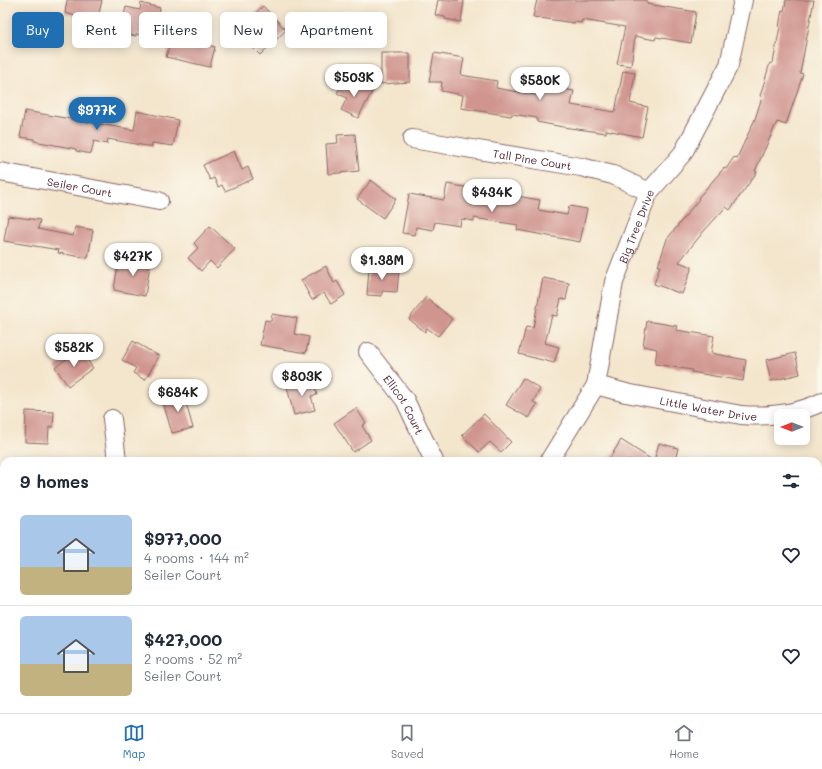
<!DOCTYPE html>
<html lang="en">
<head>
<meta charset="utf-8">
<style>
  :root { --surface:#fff; --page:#f6f6f7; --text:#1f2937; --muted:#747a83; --line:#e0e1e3; --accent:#1f6fb2 }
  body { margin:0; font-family:Mali,sans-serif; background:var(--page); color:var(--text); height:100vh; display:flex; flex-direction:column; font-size:15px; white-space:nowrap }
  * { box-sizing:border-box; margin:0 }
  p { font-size:13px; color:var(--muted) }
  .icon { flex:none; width:22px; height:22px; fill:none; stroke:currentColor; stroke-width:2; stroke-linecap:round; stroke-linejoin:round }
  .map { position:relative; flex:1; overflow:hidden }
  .sheet { position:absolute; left:0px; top:457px; width:822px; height:256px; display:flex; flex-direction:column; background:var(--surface); border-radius:12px 12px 0 0; box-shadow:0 2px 10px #0003 }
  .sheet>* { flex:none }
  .guide { position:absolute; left:12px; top:12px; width:400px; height:36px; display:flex; gap:8px }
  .needle { width:26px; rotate:270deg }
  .tools { position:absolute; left:774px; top:409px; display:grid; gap:8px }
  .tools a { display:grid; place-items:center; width:36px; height:36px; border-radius:6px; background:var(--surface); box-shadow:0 2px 10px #0003; font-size:20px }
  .price { position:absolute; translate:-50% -34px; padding:0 9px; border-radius:14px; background:#fff; color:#222; font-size:13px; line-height:26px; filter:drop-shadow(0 1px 2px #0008) }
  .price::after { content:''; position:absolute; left:50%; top:24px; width:12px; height:9px; margin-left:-6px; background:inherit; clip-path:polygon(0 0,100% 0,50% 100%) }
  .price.on { background:var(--accent); color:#fff }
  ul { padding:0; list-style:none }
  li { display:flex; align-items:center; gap:12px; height:100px; padding:0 20px }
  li+li { border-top:1px solid var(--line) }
  li span { display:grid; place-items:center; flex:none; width:112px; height:80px; border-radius:6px; color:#555 }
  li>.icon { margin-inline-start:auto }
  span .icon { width:48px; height:48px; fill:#fffc; stroke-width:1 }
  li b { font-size:17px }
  h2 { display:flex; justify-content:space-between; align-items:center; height:48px; padding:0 20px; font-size:17px }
  .tag { padding:0 14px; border-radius:6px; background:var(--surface); box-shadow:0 2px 10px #0003; font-size:14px; line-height:36px }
  .tag.on { background:var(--accent); color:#fff }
  .menu { display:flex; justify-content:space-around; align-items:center; height:56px; border-top:1px solid var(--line); background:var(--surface); font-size:11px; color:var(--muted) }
  .menu a { display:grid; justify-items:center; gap:2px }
  .menu .on { color:var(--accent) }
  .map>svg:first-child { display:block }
  .forest { fill:#6bb881; stroke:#5a6c56 }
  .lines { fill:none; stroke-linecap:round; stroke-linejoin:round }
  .stream { stroke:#73ace3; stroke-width:5 }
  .building { fill:#d0958f }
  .street-casing { stroke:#866564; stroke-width:20 }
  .street { stroke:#fff; stroke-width:18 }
  .labels { text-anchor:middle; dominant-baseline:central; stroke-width:3; stroke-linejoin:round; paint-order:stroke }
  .street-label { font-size:11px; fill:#4a1f2b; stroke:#fbf7ec }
</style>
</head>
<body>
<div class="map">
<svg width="822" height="713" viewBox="0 0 822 713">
  <rect width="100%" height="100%" fill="#fbf7ec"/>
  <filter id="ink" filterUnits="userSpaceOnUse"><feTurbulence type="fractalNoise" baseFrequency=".025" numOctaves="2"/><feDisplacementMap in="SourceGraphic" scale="8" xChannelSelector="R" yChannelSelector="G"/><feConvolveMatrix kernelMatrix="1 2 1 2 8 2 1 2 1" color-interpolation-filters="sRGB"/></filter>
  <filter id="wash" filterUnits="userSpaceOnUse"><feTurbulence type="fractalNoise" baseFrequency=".012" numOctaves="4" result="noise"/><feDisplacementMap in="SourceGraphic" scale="16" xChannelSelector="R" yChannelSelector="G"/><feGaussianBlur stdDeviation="0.9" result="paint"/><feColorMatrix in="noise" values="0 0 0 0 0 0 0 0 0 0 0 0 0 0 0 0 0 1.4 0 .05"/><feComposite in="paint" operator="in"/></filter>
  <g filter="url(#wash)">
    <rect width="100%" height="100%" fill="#f4e6cd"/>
    <path class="forest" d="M 822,505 L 822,629 L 818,631 L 818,507 Z
      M 137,709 L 199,709 L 202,713 L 131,713 Z
      M 323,709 L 685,709 L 679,713 L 322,713 Z"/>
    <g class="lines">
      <path class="stream" d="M 818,617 L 822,614
        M 650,713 L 661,709"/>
    </g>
    <g id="blocks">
      <path class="building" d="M 67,0 L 102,0 L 97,22 L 65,13 Z
        M 438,0 L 464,0 L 461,22 L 445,19 L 445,17 L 435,15 Z
        M 537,0 L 647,0 L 647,4 L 696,12 L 691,43 L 656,37 L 655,40 L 635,36 L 631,66 L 617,64 L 625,27 L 582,20 L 581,23 L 574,22 L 574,23 L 533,17 Z
        M 786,0 L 814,0 L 800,73 L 803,74 L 786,125 L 777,122 L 755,171 L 757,172 L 730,210 L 726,207 L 704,231 L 679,262 L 692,267 L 682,294 L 654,284 L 660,266 L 658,266 L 667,239 L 699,199 L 698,198 L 724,168 L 726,169 L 734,157 L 737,158 L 755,119 L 762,97 L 760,96 L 770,63 L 773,63 L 780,27 L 779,27 L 782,10 L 784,11 Z
        M 141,3 L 160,8 L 154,37 L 136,34 L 136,36 L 120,33 L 126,7 L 140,10 Z
        M 263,6 L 286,30 L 260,55 L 239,34 L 253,21 L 250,18 Z
        M 171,39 L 186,43 L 186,39 L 215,47 L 210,67 L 166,57 Z
        M 381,53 L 410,53 L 410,82 L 381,84 Z
        M 434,53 L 464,58 L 461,75 L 497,81 L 496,88 L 541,96 L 543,85 L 574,91 L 571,105 L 615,112 L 623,71 L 635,73 L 630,103 L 648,107 L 642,137 L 606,130 L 606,133 L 563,127 L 537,122 L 537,118 L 512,114 L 511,116 L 461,108 L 463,95 L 441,91 L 442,82 L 429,82 Z
        M 345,78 L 372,92 L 358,118 L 341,110 L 347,98 L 337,93 Z
        M 25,111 L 134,130 L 137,111 L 178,120 L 173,146 L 152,143 L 152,147 L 108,139 L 107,144 L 94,141 L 91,154 L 76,151 L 76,149 L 34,141 L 34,139 L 20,137 Z
        M 355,134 L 359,171 L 328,174 L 326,144 L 338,143 L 337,135 Z
        M 234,151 L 242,170 L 248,167 L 253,179 L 225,191 L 222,185 L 218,187 L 214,178 L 210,180 L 203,165 Z
        M 371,180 L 396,199 L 383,218 L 357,199 Z
        M 447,184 L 540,200 L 538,210 L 567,215 L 569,206 L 587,209 L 580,242 L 517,230 L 518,225 L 474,218 L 474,221 L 461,219 L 460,226 L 435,222 L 433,230 L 416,227 L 415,235 L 402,233 L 409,194 L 444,200 Z
        M 8,216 L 40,220 L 38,229 L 73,236 L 75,227 L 93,230 L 88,258 L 58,253 L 59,250 L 4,241 Z
        M 210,226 L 235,249 L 217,268 L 210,261 L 201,271 L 188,258 L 198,248 L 194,243 Z
        M 135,257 L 151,259 L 145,296 L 114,290 L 118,264 L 133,267 Z
        M 326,266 L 334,283 L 337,281 L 345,295 L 331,304 L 324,293 L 312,300 L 301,280 Z
        M 369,268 L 399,270 L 397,292 L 382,291 L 382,296 L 367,295 Z
        M 543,278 L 569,283 L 566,300 L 561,299 L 557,316 L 552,315 L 545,343 L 559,347 L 554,363 L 519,354 L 526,327 L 533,328 Z
        M 426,297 L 452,319 L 438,336 L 427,328 L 425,332 L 409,319 Z
        M 272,314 L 297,318 L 294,334 L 309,337 L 306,353 L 260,345 L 265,320 L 271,321 Z
        M 647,321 L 677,326 L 676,330 L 714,336 L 711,353 L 746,360 L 743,381 L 691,372 L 692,370 L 655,364 L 657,349 L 643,346 Z
        M 133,341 L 159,356 L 145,380 L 133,373 L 136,368 L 122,360 Z
        M 80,350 L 93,368 L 68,386 L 55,367 Z
        M 795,353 L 800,374 L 771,381 L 766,360 Z
        M 523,378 L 540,389 L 533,402 L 537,404 L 529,418 L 506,405 Z
        M 313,380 L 317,395 L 311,396 L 315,410 L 294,415 L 287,387 Z
        M 183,393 L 193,428 L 172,433 L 162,399 Z
        M 356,408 L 366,423 L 362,426 L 371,440 L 353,452 L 334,423 Z
        M 26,411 L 54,412 L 53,427 L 49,427 L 48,443 L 25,442 Z
        M 484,414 L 511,442 L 501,452 L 490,442 L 479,452 L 462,435 Z
        M 621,440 L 654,461 L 608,461 Z
        M 659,443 L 678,448 L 675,461 L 654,461 Z"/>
    </g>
  </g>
  <g filter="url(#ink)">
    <use href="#blocks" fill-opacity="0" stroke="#866564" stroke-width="1"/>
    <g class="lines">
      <defs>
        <g id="street">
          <path id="s1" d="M 412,139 L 581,167 L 613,175 L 649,192"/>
          <path id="s2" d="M 0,172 L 159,201"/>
          <path id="s3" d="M 368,352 L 405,400 L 434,461"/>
          <path id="s4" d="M 596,385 L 626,393 L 741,415 C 769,417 797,414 822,402"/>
          <path d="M 112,419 L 117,461"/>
          <path id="s5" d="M 549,461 L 596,385 L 614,282 L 649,192 L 683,153 L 729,65 L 743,0"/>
          <path d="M 0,571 L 4,569"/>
        </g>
      </defs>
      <use href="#street" class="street-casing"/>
      <use href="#street" class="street"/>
    </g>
  </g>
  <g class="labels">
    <g class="street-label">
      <text stroke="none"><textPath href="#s1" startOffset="122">Tall Pine Court</textPath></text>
      <text stroke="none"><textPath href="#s2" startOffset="81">Seiler Court</textPath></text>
      <text stroke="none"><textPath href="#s5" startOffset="254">Big Tree Drive</textPath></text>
      <text stroke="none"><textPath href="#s3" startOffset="64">Ellicot Court</textPath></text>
      <text stroke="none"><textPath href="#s4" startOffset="115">Little Water Drive</textPath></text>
    </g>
  </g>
</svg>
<div class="tools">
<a><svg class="needle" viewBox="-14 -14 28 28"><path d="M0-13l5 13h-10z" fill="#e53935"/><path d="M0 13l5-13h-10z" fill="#747a83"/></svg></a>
</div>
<b class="price" style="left:354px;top:98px">$503K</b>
<b class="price" style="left:540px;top:101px">$580K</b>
<b class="price on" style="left:97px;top:131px">$977K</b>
<b class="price" style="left:492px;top:213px">$434K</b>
<b class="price" style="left:133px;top:277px">$427K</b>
<b class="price" style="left:382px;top:281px">$1.38M</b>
<b class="price" style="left:74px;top:368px">$582K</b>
<b class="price" style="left:302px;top:397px">$803K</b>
<b class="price" style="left:178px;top:413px">$684K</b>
<div class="guide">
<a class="tag on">Buy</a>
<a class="tag">Rent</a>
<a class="tag">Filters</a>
<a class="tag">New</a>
<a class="tag">Apartment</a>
</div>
<section class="sheet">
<h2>9 homes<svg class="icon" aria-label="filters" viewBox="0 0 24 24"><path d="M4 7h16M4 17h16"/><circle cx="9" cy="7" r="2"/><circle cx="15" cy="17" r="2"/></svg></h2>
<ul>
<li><span style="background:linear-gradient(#a9c7e8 65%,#c2b280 0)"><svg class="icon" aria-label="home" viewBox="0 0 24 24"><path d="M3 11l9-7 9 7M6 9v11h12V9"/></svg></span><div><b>$977,000</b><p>4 rooms · 144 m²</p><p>Seiler Court</p></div><svg class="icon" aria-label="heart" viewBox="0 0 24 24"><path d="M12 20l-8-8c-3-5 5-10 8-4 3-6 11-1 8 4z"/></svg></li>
<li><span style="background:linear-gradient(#a9c7e8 60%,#c2b280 0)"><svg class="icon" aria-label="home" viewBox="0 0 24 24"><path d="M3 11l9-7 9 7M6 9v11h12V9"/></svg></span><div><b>$427,000</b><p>2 rooms · 52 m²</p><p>Seiler Court</p></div><svg class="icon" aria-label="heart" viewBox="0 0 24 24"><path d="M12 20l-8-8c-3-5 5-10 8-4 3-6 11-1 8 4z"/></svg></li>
</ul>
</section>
</div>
<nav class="menu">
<a class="on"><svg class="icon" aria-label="map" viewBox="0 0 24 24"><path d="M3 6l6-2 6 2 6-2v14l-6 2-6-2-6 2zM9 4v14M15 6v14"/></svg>Map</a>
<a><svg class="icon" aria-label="saved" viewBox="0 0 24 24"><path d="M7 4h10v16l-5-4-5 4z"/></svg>Saved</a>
<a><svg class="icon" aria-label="home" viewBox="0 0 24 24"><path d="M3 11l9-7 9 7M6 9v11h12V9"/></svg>Home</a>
</nav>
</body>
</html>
